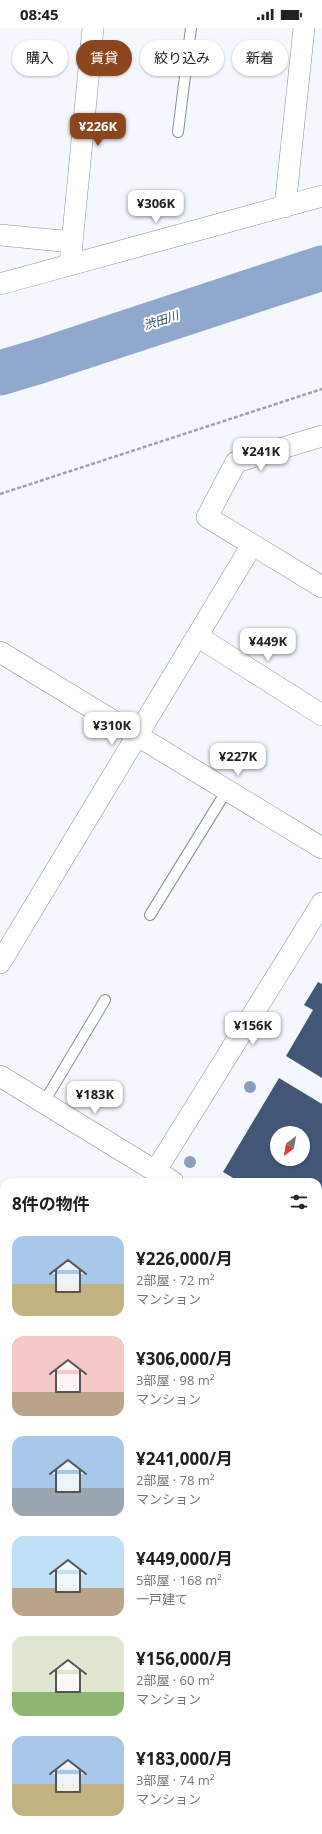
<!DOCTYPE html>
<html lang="ja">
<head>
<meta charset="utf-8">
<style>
  :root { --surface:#fff; --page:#f2f2f2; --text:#202124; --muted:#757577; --accent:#8c461e }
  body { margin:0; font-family:"Open Sans","Noto Sans JP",sans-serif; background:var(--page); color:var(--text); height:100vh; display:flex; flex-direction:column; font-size:15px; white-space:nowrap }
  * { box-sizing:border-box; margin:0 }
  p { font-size:13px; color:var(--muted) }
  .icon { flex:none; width:22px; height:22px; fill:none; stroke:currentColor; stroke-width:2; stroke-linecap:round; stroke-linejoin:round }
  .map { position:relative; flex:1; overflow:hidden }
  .sheet { position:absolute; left:0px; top:1150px; width:322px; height:656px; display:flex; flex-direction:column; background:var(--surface); border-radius:12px 12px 0 0; box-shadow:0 1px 3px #0004 }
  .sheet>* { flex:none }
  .top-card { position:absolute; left:12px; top:12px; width:298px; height:36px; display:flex; gap:8px }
  .needle { width:26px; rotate:211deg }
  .tools { position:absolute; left:270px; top:1098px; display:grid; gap:8px }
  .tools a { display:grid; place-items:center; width:40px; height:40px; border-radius:50%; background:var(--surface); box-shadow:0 1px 3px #0004; font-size:20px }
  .price { position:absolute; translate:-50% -34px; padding:0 9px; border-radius:8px; background:#fff; color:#222; font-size:13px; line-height:26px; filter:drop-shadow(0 1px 2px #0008) }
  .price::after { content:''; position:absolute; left:50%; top:24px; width:12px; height:9px; margin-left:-6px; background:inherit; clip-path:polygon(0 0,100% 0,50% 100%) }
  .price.on { background:var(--accent); color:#fff }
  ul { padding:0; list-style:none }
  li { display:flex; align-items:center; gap:12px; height:100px; padding:0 12px }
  li span { display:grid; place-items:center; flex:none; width:112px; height:80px; border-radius:12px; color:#555 }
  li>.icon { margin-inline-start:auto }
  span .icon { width:48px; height:48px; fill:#fffc; stroke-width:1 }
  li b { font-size:17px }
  h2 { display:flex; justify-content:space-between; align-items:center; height:48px; padding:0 12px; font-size:17px }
  .chip { padding:0 14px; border-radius:18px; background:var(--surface); box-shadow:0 1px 3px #0004; font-size:14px; line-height:36px }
  .chip.on { background:var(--accent); color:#fff }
  .status { display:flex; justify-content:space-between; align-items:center; height:28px; padding:0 20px; background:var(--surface); direction:ltr }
  .status svg { height:11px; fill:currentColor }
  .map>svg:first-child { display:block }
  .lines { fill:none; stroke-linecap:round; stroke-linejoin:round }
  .river { stroke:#90a8cc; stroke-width:45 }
  .building { fill:#425777; fill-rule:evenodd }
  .lane-casing { stroke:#87909e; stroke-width:12 }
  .street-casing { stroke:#87909e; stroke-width:22 }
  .path { stroke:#a0a4aa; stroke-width:2.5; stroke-dasharray:4 2; stroke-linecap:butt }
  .lane { stroke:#fff; stroke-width:10 }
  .street { stroke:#fff; stroke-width:21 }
  .tree { fill:#8a9ebb }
  .labels { text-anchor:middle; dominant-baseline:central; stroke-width:4; stroke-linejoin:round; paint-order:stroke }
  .water-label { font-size:12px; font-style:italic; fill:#1f3f6d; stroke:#fff }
</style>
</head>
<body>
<div class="status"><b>08:45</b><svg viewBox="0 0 49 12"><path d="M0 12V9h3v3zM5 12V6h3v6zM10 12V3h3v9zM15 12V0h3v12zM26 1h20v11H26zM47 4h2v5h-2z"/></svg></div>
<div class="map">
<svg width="322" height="1806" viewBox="0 0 322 1806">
  <rect width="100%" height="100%" fill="#f4f8fe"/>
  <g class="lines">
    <path class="river" d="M 0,345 L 40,333 L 322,240"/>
  </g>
  <path class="building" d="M 318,954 L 322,956 L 322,1050 L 286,1028 L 313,982 L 304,977 Z
    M 279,1050 L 322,1076 L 322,1186 L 318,1184 L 318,1154 L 240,1154 L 223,1144 ZM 277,1105 L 303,1105 L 303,1131 L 277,1131 Z
    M 318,1271 L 322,1273 L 322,1299 L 318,1306 Z
    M 318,1316 L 322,1318 L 322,1362 L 318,1360 Z
    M 318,1372 L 322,1375 L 322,1381 L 318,1388 Z
    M 322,1386 L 322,1406 L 318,1404 L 318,1393 Z
    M 318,1551 L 322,1554 L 322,1577 L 318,1582 Z
    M 322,1588 L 322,1629 L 318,1625 L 318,1605 L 320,1603 L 318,1602 L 318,1593 Z
    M 43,1802 L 67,1802 L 64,1806 L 49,1806 Z
    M 72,1802 L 92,1802 L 90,1806 L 70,1806 Z
    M 126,1802 L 154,1802 L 151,1806 L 132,1806 Z
    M 192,1802 L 233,1802 L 238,1806 L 189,1806 Z
    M 279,1802 L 311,1802 L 308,1806 L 280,1806 L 277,1804 Z"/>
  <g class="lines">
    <defs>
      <path id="lane" d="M 178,104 L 191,0
        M 150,887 L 227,762
        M 44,1074 L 105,972"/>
      <path id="street" d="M 285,179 L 304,0
        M 0,207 L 72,214
        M 70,236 L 93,0
        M 0,256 L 322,168
        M 322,408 L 236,434 L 207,489 L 322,559
        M 197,608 L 322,687
        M 0,624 L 322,820
        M 0,935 L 252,517
        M 0,1048 L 173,1154
        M 155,1144 L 322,875
        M 318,1238 L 322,1241
        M 318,1423 L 322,1426
        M 318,1524 L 322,1520
        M 0,1551 L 4,1554
        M 318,1767 L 322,1770
        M 0,1802 L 4,1799"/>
    </defs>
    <use href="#lane" class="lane-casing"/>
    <use href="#street" class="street-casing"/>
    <path class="path" d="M 0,466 L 322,361"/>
    <use href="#lane" class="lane"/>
    <use href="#street" class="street"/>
  </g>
  <g class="tree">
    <circle cx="250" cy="1059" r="6"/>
    <circle cx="190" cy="1134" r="6"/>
  </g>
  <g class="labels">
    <g class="water-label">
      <text transform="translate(161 292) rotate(-18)">渋田川</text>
    </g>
  </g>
</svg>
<div class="tools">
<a><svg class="needle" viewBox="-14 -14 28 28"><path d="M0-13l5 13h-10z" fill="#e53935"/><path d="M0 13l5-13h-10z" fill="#757577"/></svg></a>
</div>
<b class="price on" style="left:98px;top:119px">¥226K</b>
<b class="price" style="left:156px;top:196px">¥306K</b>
<b class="price" style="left:261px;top:444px">¥241K</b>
<b class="price" style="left:268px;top:634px">¥449K</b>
<b class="price" style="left:112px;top:718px">¥310K</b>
<b class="price" style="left:238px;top:749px">¥227K</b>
<b class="price" style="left:253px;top:1018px">¥156K</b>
<b class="price" style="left:95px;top:1087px">¥183K</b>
<div class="top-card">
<a class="chip">購入</a>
<a class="chip on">賃貸</a>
<a class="chip">絞り込み</a>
<a class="chip">新着</a>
</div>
<section class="sheet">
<h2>8件の物件<svg class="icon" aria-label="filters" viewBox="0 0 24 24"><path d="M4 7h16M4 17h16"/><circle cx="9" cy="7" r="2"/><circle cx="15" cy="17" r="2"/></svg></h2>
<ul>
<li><span style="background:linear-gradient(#a9c7e8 60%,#c2b280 0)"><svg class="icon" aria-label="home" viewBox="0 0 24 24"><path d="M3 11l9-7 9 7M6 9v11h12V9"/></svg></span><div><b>¥226,000/月</b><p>2部屋 · 72 m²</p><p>マンション</p></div></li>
<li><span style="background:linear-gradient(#f6c9c9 70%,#b9a48a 0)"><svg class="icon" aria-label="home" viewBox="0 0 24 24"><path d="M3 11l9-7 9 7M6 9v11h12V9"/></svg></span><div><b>¥306,000/月</b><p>3部屋 · 98 m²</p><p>マンション</p></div></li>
<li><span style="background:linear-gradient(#a9c7e8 65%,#9aa5b1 0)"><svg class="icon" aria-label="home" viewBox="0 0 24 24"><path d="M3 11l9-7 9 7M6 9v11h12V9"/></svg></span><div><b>¥241,000/月</b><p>2部屋 · 78 m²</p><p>マンション</p></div></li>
<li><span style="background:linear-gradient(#bfe0f5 65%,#b9a48a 0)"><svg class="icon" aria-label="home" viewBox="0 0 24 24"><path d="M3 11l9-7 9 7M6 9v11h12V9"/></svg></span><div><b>¥449,000/月</b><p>5部屋 · 168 m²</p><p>一戸建て</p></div></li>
<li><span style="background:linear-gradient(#dfe7d0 70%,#8fb573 0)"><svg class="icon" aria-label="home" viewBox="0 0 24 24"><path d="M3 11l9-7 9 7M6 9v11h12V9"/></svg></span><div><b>¥156,000/月</b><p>2部屋 · 60 m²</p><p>マンション</p></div></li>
<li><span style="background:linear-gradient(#a9c7e8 60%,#c2b280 0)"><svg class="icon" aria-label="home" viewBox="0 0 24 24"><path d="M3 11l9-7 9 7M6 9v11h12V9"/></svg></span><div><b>¥183,000/月</b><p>3部屋 · 74 m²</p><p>マンション</p></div></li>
</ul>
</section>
</div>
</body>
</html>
